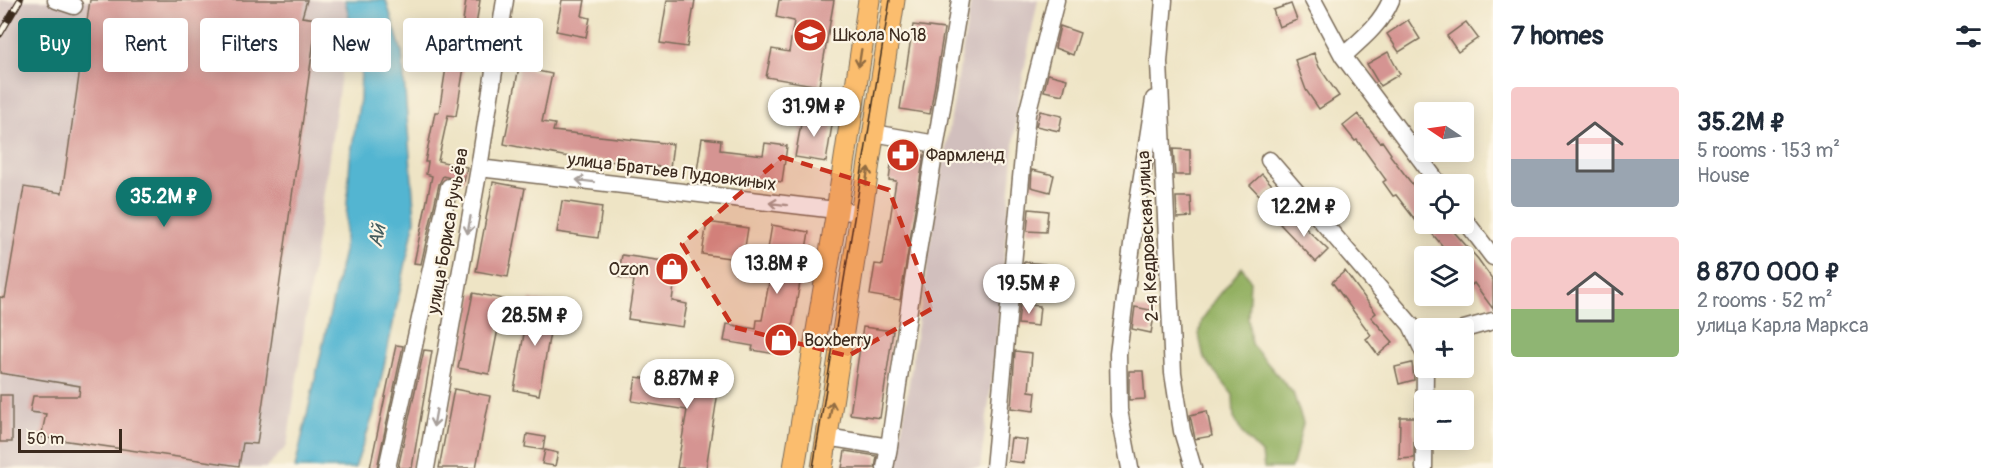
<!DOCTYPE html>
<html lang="en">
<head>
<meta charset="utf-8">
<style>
  :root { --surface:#fff; --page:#f6f6f7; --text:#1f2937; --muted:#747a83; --accent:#0f766e }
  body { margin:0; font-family:Pangolin,sans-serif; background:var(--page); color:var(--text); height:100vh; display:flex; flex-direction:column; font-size:22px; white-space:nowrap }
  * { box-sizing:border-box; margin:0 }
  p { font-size:20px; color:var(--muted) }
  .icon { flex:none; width:33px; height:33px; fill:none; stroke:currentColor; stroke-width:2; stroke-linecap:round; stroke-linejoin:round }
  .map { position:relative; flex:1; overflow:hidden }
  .drawer { display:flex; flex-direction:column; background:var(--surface); width:510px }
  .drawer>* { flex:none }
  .guide { position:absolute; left:18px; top:18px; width:570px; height:54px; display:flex; gap:12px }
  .needle { width:39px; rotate:283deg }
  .controls { position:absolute; left:1414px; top:102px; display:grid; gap:12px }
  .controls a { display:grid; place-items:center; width:60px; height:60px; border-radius:6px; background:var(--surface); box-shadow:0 3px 15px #0003; font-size:30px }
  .scale { position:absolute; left:18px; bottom:15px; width:104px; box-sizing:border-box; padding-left:6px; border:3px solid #3b2a1e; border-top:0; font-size:16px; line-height:21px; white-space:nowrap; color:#3b2a1e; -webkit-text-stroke:4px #fcf5e5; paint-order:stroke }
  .price { position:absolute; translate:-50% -51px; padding:0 14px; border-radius:21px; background:#fff; color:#222; font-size:20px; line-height:39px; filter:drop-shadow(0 2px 3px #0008) }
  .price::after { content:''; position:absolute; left:50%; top:36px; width:18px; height:14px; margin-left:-9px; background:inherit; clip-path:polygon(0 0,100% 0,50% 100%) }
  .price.on { background:var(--accent); color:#fff }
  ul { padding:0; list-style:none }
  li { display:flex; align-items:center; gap:18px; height:150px; padding:0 18px }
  li span { display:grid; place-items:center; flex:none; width:168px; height:120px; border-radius:6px; color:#555 }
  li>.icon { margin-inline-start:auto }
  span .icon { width:72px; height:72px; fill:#fffc; stroke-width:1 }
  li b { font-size:26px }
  h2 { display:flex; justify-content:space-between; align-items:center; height:72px; padding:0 18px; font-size:26px }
  .chip { padding:0 21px; border-radius:6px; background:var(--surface); box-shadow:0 3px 15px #0003; font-size:21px; line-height:54px }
  .chip.on { background:var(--accent); color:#fff }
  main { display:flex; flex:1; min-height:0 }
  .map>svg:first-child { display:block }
  .industrial { fill:#d1bfbd }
  .forest { fill:#93b062; stroke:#676d40; stroke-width:1.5 }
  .water { fill:#53b5d1; stroke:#477078; stroke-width:1.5 }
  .building { fill:#d59492 }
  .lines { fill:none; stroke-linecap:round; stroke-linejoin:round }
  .minor-casing { stroke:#7a6b58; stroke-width:19 }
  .major-casing { stroke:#7a6b58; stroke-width:23 }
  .minor { stroke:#fff; stroke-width:16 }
  .major { stroke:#fbbd6e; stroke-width:21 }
  .tram { stroke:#3b2a1e; stroke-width:1.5 }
  .rail-casing { stroke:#3b2a1e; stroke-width:7 }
  .rail { stroke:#fcf5e5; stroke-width:4.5; stroke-dasharray:14; stroke-linecap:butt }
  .oneway { stroke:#916c42 }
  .oneway2 { stroke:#a79f9a }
  .marked { fill:#c8321e; fill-opacity:0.2; stroke:#c8321e; stroke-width:4.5; stroke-dasharray:12 8; stroke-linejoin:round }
  .labels { text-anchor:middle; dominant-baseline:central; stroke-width:4.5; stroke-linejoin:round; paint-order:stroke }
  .poi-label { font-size:18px; fill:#3b2a1e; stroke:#fcf5e5; text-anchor:start }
  .street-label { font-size:18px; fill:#3b2a1e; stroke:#fcf5e5 }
  .water-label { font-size:20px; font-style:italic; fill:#435b5d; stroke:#fcf5e5 }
</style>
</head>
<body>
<main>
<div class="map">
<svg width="1493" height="468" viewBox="0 0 1493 468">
  <rect width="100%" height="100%" fill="#fcf5e5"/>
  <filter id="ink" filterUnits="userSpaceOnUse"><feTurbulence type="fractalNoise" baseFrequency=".0167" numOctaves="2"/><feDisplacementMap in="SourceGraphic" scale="12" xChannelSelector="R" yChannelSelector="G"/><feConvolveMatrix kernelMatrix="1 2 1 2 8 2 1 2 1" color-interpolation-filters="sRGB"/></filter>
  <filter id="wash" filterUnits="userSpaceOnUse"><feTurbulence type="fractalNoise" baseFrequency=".008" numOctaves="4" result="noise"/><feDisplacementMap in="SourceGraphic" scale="24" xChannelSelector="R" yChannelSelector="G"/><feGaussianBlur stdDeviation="1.35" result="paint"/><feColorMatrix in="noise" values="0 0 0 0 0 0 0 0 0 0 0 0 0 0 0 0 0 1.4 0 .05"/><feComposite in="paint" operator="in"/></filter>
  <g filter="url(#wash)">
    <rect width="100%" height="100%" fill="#eee4c5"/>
    <path class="industrial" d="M 0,0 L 364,0 L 347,34 L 287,446 L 266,468 L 0,468 Z
      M 971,0 L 1038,0 L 1018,101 L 995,358 L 980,468 L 896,468 L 937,200 Z"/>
    <path class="forest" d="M 1242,267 L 1250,280 L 1248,316 L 1251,344 L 1293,393 L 1303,423 L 1294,461 L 1291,468 L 1264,468 L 1262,454 L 1245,437 L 1234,418 L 1233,395 L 1204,358 L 1199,335 L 1202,320 L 1213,303 Z"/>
    <path class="water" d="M 345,0 L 386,0 L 402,52 L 415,220 L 374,413 L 355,468 L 295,468 L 344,251 L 350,159 L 360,99 L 361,65 Z"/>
    <g id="blocks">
      <path class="building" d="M 90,0 L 307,0 L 302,17 L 317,19 L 257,444 L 243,443 L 239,466 L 41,437 L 46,414 L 30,412 L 33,396 L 79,396 L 80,386 L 0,373 L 0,297 L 5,298 L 24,187 L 62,193 Z
        M 466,0 L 480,0 L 473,44 L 468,43 L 456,116 L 448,115 L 438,161 L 467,167 L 464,181 L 443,176 L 439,184 L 421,264 L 414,263 L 432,176 L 426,174 L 428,162 L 425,162 L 435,112 L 439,112 L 450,42 L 460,42 Z
        M 562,0 L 585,0 L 582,16 L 590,18 L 586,37 L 556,31 Z
        M 667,0 L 695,0 L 687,47 L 660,43 Z
        M 779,0 L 834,0 L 819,86 L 766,77 L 772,49 L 789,52 L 794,21 L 776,17 Z
        M 1291,4 L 1297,20 L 1279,27 L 1273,10 Z
        M 1408,20 L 1420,39 L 1399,52 L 1387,34 Z
        M 1466,22 L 1478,38 L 1458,52 L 1447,36 Z
        M 913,25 L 944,29 L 930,114 L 900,109 Z
        M 1060,26 L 1080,33 L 1073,55 L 1055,48 Z
        M 1388,52 L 1400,74 L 1380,86 L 1367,64 Z
        M 1314,53 L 1319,67 L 1339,96 L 1319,109 L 1306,90 L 1295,60 Z
        M 519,67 L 552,74 L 542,122 L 555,124 L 553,131 L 673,144 L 670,168 L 563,156 L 504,144 Z
        M 1048,74 L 1067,79 L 1063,95 L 1044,91 Z
        M 1040,111 L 1062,116 L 1059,131 L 1036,126 Z
        M 803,113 L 833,119 L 826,162 L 795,157 Z
        M 1358,114 L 1380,142 L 1382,141 L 1391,154 L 1390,155 L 1425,201 L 1425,214 L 1416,221 L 1396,195 L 1393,196 L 1383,182 L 1386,180 L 1357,140 L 1355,141 L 1343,126 Z
        M 702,138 L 721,140 L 720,150 L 763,155 L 765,143 L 787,146 L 782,182 L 697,171 Z
        M 1173,149 L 1190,150 L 1190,175 L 1175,175 Z
        M 893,150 L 924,155 L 900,300 L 870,295 L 875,264 L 883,265 L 896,181 L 889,180 Z
        M 1032,170 L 1054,175 L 1050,192 L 1031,187 Z
        M 1262,174 L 1274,187 L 1262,198 L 1250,185 Z
        M 493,182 L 525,188 L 508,277 L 476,271 Z
        M 1176,197 L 1191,197 L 1192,217 L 1177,218 Z
        M 562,201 L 602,207 L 598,238 L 557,232 Z
        M 1029,209 L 1048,211 L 1046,232 L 1027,231 Z
        M 1290,213 L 1328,250 L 1316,262 L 1280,224 Z
        M 707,222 L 748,228 L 743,260 L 702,254 Z
        M 1424,224 L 1447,224 L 1478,259 L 1493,280 L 1493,309 L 1474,283 L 1472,285 L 1464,274 L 1464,256 L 1451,256 Z
        M 772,225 L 809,232 L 787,356 L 752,350 L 753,346 L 724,341 L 727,324 L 756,329 L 757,320 L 762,320 L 774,256 L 767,255 Z
        M 622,255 L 677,263 L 672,301 L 687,304 L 683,327 L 628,319 L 634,280 L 618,277 Z
        M 1024,262 L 1045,264 L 1043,285 L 1022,283 Z
        M 1345,271 L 1376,313 L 1371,317 L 1393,342 L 1378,355 L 1366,339 L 1371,335 L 1332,282 Z
        M 473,293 L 504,299 L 489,374 L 458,368 Z
        M 530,300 L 555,304 L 539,395 L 514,390 Z
        M 1020,304 L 1040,306 L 1038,326 L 1018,324 Z
        M 1135,307 L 1155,311 L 1151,333 L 1132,329 Z
        M 863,327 L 893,331 L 880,418 L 850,414 Z
        M 396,345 L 403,346 L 377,468 L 370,468 Z
        M 424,350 L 432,351 L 412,468 L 398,468 Z
        M 1015,351 L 1032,353 L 1029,391 L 1036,392 L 1034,411 L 1011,408 Z
        M 1412,363 L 1414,380 L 1399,384 L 1395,367 Z
        M 687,368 L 721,373 L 706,468 L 677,468 L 687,410 L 632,401 L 636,377 L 685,384 Z
        M 1129,371 L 1143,371 L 1145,399 L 1129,400 Z
        M 454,389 L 490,396 L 476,468 L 439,468 Z
        M 0,395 L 12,395 L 12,442 L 0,442 Z
        M 1207,411 L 1212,436 L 1195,439 L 1190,415 Z
        M 1400,417 L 1414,417 L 1414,458 L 1399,459 Z
        M 527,434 L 545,437 L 543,450 L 525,447 Z
        M 1011,438 L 1027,440 L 1024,463 L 1008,461 Z
        M 545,450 L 558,453 L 555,466 L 542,464 Z
        M 845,451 L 877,456 L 875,468 L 842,468 Z"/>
    </g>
  </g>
  <g filter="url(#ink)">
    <use href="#blocks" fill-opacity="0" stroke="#7a6b58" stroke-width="1.5"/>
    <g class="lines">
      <defs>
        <path id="minor" d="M 56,0 L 74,6
          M 1164,0 L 1159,62 L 1173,373 L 1182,431 L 1193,468
          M 1313,0 L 1343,56 L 1439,184
          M 1343,56 C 1362,39 1381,24 1391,0
          M 874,133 L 936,144
          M 1269,160 L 1411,325 L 1425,355
          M 479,168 L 861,213
          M 1464,219 L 1493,257
          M 1464,329 L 1493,321
          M 826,437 L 889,447 L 913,281 L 960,0
          M 387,468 L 449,187
          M 426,468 L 479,168 L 505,0
          M 885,468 L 889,447
          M 994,468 L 1027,114 L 1056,0
          M 1130,468 L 1119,410 L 1118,354 L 1135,221 L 1154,99
          M 1424,468 L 1425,368"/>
        <path id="major" d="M 794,468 L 837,211 L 869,0
          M 822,468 L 894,0"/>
      </defs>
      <use href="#minor" class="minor-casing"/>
      <use href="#major" class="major-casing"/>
      <use href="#minor" class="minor"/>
      <use href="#major" class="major"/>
      <path class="tram" d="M 813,468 L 890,0"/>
      <defs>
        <path id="rail" d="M 0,34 L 20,0"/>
      </defs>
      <use href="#rail" class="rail-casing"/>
      <use href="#rail" class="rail"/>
    </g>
    <defs><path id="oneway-shaft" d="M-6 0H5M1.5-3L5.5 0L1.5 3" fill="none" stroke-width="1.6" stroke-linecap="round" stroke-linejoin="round" transform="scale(1.5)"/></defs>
    <g class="oneway">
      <use href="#oneway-shaft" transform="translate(860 58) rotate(99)"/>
      <use href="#oneway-shaft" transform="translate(867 176) rotate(-81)"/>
      <use href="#oneway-shaft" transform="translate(831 410) rotate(-81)"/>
    </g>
    <g class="oneway2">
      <use href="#oneway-shaft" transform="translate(585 181) rotate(-173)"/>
      <use href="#oneway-shaft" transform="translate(778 204) rotate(-173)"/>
      <use href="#oneway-shaft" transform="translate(469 225) rotate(100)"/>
      <use href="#oneway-shaft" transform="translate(435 418) rotate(100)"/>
    </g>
  </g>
  <path class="marked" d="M 782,157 L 889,190 L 933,308 L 848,356 L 733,327 L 682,244 Z"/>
  <defs>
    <symbol id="school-disc" viewBox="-11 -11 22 22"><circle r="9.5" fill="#c8321e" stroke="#fcf5e5"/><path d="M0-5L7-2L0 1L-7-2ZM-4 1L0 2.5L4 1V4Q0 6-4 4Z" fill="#fff"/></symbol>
    <symbol id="pharmacy-disc" viewBox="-11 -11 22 22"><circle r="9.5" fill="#c8321e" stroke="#fcf5e5"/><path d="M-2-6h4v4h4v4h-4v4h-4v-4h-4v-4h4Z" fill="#fff"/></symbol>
    <symbol id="shop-disc" viewBox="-11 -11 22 22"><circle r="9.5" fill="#c8321e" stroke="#fcf5e5"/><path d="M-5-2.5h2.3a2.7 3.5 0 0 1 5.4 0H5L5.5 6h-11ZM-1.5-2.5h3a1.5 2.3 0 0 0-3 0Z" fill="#fff"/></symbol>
  </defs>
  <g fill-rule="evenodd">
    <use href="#school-disc" x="791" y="16" width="38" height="38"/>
    <use href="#pharmacy-disc" x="884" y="136" width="38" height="38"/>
    <use href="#shop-disc" x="653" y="250" width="38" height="38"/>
    <use href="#shop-disc" x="762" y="321" width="38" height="38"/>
  </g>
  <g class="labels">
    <g class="poi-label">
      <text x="833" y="35">Школа №18</text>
      <text x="926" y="155">Фармленд</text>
      <text x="649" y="269" text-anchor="end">Ozon</text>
      <text x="804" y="340">Boxberry</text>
    </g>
    <g class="street-label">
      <text transform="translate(672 172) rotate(7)">улица Братьев Пудовкиных</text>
      <text transform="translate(448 231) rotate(-80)">улица Бориса Ручьёва</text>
      <text transform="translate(1148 236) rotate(-93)">2-я Кедровская улица</text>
    </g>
    <g class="water-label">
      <text transform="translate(377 236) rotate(-80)">Ай</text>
    </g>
  </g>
</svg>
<div class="controls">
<a><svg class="needle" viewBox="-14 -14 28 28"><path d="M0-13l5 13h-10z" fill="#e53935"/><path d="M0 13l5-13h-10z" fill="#747a83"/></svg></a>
<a><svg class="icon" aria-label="locate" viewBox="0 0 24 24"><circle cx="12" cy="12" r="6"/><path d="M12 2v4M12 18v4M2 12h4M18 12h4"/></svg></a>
<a><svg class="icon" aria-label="layers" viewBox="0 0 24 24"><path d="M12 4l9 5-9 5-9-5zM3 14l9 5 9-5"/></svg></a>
<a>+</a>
<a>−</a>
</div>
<div class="scale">50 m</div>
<b class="price" style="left:814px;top:138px">31.9M ₽</b>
<b class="price on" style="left:164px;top:228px">35.2M ₽</b>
<b class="price" style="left:1304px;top:238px">12.2M ₽</b>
<b class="price" style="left:777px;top:295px">13.8M ₽</b>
<b class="price" style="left:1029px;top:315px">19.5M ₽</b>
<b class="price" style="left:535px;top:347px">28.5M ₽</b>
<b class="price" style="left:687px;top:410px">8.87M ₽</b>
<div class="guide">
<a class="chip on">Buy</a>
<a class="chip">Rent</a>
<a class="chip">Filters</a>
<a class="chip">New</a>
<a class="chip">Apartment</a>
</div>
</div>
<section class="drawer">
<h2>7 homes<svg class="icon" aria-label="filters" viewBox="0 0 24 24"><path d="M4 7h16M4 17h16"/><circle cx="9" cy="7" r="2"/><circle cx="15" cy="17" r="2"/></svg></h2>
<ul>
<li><span style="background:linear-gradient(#f6c9c9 60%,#9aa5b1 0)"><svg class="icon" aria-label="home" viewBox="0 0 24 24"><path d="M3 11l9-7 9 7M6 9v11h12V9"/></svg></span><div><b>35.2M ₽</b><p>5 rooms · 153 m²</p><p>House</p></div></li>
<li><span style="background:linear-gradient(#f6c9c9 60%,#8fb573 0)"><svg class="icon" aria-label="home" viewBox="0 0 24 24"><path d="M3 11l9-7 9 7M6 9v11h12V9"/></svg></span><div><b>8 870 000 ₽</b><p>2 rooms · 52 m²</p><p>улица Карла Маркса</p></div></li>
</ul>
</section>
</main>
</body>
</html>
